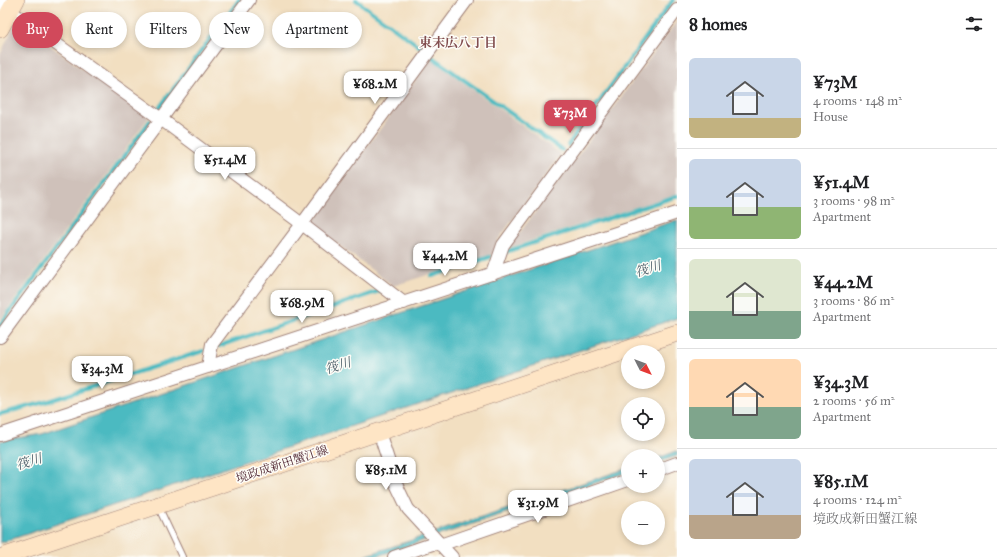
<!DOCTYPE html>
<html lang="en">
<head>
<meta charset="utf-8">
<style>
  :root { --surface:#fff; --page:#f6f6f6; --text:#202124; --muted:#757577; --line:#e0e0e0; --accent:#d1495b }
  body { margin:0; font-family:"IM FELL Great Primer","Noto Serif JP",serif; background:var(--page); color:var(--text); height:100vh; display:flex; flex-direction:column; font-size:15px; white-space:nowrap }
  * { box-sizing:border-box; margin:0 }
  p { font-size:13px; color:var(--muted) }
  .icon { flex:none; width:22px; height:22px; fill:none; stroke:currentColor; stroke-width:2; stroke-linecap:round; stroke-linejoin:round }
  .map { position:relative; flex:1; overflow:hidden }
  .sheet { display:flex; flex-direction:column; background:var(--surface); width:320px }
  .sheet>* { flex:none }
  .guide { position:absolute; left:12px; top:12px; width:380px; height:36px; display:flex; gap:8px }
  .needle { width:26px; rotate:132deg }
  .controls { position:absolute; left:621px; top:345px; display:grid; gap:8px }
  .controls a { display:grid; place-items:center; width:44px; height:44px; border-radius:50%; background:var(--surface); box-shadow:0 2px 6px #0003; font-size:20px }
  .price { position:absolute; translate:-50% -34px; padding:0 9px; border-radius:8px; background:#fff; color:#222; font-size:13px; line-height:26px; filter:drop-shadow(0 1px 2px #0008) }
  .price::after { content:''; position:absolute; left:50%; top:24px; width:12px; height:9px; margin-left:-6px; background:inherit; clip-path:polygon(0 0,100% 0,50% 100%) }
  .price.current { background:var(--accent); color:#fff }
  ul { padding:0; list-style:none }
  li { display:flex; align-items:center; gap:12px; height:100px; padding:0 12px }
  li+li { border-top:1px solid var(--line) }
  li span { display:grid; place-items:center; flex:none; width:112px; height:80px; border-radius:6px; color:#555 }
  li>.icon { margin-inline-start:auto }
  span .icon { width:48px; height:48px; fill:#fffc; stroke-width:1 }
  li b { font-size:17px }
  h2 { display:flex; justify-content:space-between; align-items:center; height:48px; padding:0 12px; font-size:17px }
  .chip { padding:0 14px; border-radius:18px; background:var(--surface); box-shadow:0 2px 6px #0003; font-size:14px; line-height:36px }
  .chip.current { background:var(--accent); color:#fff }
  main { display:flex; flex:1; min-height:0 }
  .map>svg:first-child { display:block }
  .industrial { fill:#cfc1ba }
  .water { fill:#4bbac1; stroke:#4a6c76 }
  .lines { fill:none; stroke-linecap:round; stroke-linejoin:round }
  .stream { stroke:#4bbac1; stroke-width:4 }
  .service-casing { stroke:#9e7f76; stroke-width:8 }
  .minor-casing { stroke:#9e7f76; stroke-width:14 }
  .tertiary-casing { stroke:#9e7f76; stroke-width:16 }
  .secondary-casing { stroke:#9e7f76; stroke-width:18 }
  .service { stroke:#fff; stroke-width:6 }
  .minor { stroke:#fff; stroke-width:12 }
  .tertiary { stroke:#fff; stroke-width:15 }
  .secondary { stroke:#fee5c5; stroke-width:17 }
  .labels { text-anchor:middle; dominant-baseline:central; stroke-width:3; stroke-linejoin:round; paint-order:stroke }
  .street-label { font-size:12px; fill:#4a1f2b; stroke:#fdfcf7 }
  .neighbourhood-label { font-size:13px; font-weight:bold; fill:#824e4f; stroke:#fdfcf7 }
  .water-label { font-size:13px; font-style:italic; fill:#4a5d67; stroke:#fdfcf7 }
</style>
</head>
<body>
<main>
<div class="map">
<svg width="677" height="557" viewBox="0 0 677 557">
  <rect width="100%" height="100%" fill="#fdfcf7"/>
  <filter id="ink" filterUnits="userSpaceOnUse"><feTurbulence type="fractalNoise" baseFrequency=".025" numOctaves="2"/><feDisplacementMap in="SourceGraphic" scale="8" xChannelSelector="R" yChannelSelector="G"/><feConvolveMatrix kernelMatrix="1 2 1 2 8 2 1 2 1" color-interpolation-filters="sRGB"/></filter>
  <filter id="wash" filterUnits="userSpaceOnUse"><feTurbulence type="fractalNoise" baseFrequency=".012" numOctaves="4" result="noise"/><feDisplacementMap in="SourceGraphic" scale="16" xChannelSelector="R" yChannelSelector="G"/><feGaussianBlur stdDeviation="0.9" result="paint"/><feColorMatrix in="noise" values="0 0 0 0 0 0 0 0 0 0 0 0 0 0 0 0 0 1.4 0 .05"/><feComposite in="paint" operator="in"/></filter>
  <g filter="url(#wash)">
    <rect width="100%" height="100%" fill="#f2dfc1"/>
    <path class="industrial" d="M 16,21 L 149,117 L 0,320 L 0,55 Z
      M 677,21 L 677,194 L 508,248 L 573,162 Z
      M 431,59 L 561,154 L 498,240 L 493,254 L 393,286 L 311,224 Z"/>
    <path class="water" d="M 677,220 L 677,318 L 0,543 L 0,441 L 42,434 Z
      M 677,451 L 677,456 L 658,462 L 658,458 Z
      M 628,468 L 628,472 L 374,557 L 361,557 Z"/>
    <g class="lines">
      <path class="stream" d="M 356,0 L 423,49
        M 432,57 L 562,150
        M 157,111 L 239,0
        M 568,145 L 673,0
        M 505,252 L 677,196
        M 432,276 L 490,257
        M 0,325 L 150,121
        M 219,346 L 382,290
        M 0,414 L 45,402 L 203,351"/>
    </g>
  </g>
  <g filter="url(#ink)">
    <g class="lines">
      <defs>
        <path id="service" d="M 158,506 L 182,557"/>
        <path id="minor" d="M 9,10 L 161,119 L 302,224 L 404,303
          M 493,274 L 503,245 L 677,10
          M 0,337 L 249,0
          M 208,367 L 212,344 L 302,224 L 467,0
          M 379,432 L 396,484 L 408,509 L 452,557
          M 0,435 L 677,213
          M 658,470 L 677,463
          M 440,545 L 628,480
          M 394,557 L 438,542"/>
        <path id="tertiary" d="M 0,3 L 9,10"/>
        <path id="secondary" d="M 0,29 L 16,0
          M 2,557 L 677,333"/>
      </defs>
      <use href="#service" class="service-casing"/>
      <use href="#minor" class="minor-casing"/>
      <use href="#tertiary" class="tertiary-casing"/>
      <use href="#secondary" class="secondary-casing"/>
      <use href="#service" class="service"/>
      <use href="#minor" class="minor"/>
      <use href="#tertiary" class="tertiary"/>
      <use href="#secondary" class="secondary"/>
    </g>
  </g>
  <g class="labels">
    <g class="street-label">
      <text transform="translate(282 464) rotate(-18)">境政成新田蟹江線</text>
    </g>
    <g class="neighbourhood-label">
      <text x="458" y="43">東末広八丁目</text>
    </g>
    <g class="water-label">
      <text transform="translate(648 269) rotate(-17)">筏川</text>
      <text transform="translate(338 366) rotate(-17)">筏川</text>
      <text transform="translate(29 462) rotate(-17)">筏川</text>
    </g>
  </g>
</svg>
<div class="controls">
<a><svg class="needle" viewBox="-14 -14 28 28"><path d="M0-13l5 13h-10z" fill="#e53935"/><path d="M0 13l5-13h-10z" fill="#757577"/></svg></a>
<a><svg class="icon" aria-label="locate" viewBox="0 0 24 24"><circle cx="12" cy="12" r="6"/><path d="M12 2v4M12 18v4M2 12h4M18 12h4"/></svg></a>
<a>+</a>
<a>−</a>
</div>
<b class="price" style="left:375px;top:105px">¥68.2M</b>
<b class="price current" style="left:570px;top:134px">¥73M</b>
<b class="price" style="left:225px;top:181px">¥51.4M</b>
<b class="price" style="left:445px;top:277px">¥44.2M</b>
<b class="price" style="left:302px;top:324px">¥68.9M</b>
<b class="price" style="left:102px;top:390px">¥34.3M</b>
<b class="price" style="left:386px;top:491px">¥85.1M</b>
<b class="price" style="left:538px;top:524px">¥31.9M</b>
<div class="guide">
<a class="chip current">Buy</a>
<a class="chip">Rent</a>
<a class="chip">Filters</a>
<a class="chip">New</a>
<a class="chip">Apartment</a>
</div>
</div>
<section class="sheet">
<h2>8 homes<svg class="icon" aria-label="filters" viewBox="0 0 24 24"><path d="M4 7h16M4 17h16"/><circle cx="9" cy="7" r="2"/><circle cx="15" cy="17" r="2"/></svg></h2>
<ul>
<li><span style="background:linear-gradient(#c9d6e8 75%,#c2b280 0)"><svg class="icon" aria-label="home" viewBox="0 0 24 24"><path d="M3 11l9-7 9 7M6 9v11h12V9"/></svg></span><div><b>¥73M</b><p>4 rooms · 148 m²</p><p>House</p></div></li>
<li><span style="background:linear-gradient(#c9d6e8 60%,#8fb573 0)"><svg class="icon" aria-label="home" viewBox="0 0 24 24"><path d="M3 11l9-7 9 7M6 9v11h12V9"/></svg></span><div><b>¥51.4M</b><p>3 rooms · 98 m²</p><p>Apartment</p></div></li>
<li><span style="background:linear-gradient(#dfe7d0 65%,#7fa58c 0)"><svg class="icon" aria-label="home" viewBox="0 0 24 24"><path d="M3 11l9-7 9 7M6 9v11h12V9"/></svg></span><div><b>¥44.2M</b><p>3 rooms · 86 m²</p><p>Apartment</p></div></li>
<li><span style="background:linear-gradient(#ffd9b3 60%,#7fa58c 0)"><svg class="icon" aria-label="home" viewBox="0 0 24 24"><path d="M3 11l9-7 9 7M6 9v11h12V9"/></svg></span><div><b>¥34.3M</b><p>2 rooms · 56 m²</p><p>Apartment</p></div></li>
<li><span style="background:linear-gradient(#c9d6e8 70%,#b9a48a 0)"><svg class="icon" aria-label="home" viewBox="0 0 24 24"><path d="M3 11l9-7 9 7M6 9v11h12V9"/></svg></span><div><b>¥85.1M</b><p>4 rooms · 124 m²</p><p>境政成新田蟹江線</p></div></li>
</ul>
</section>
</main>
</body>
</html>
